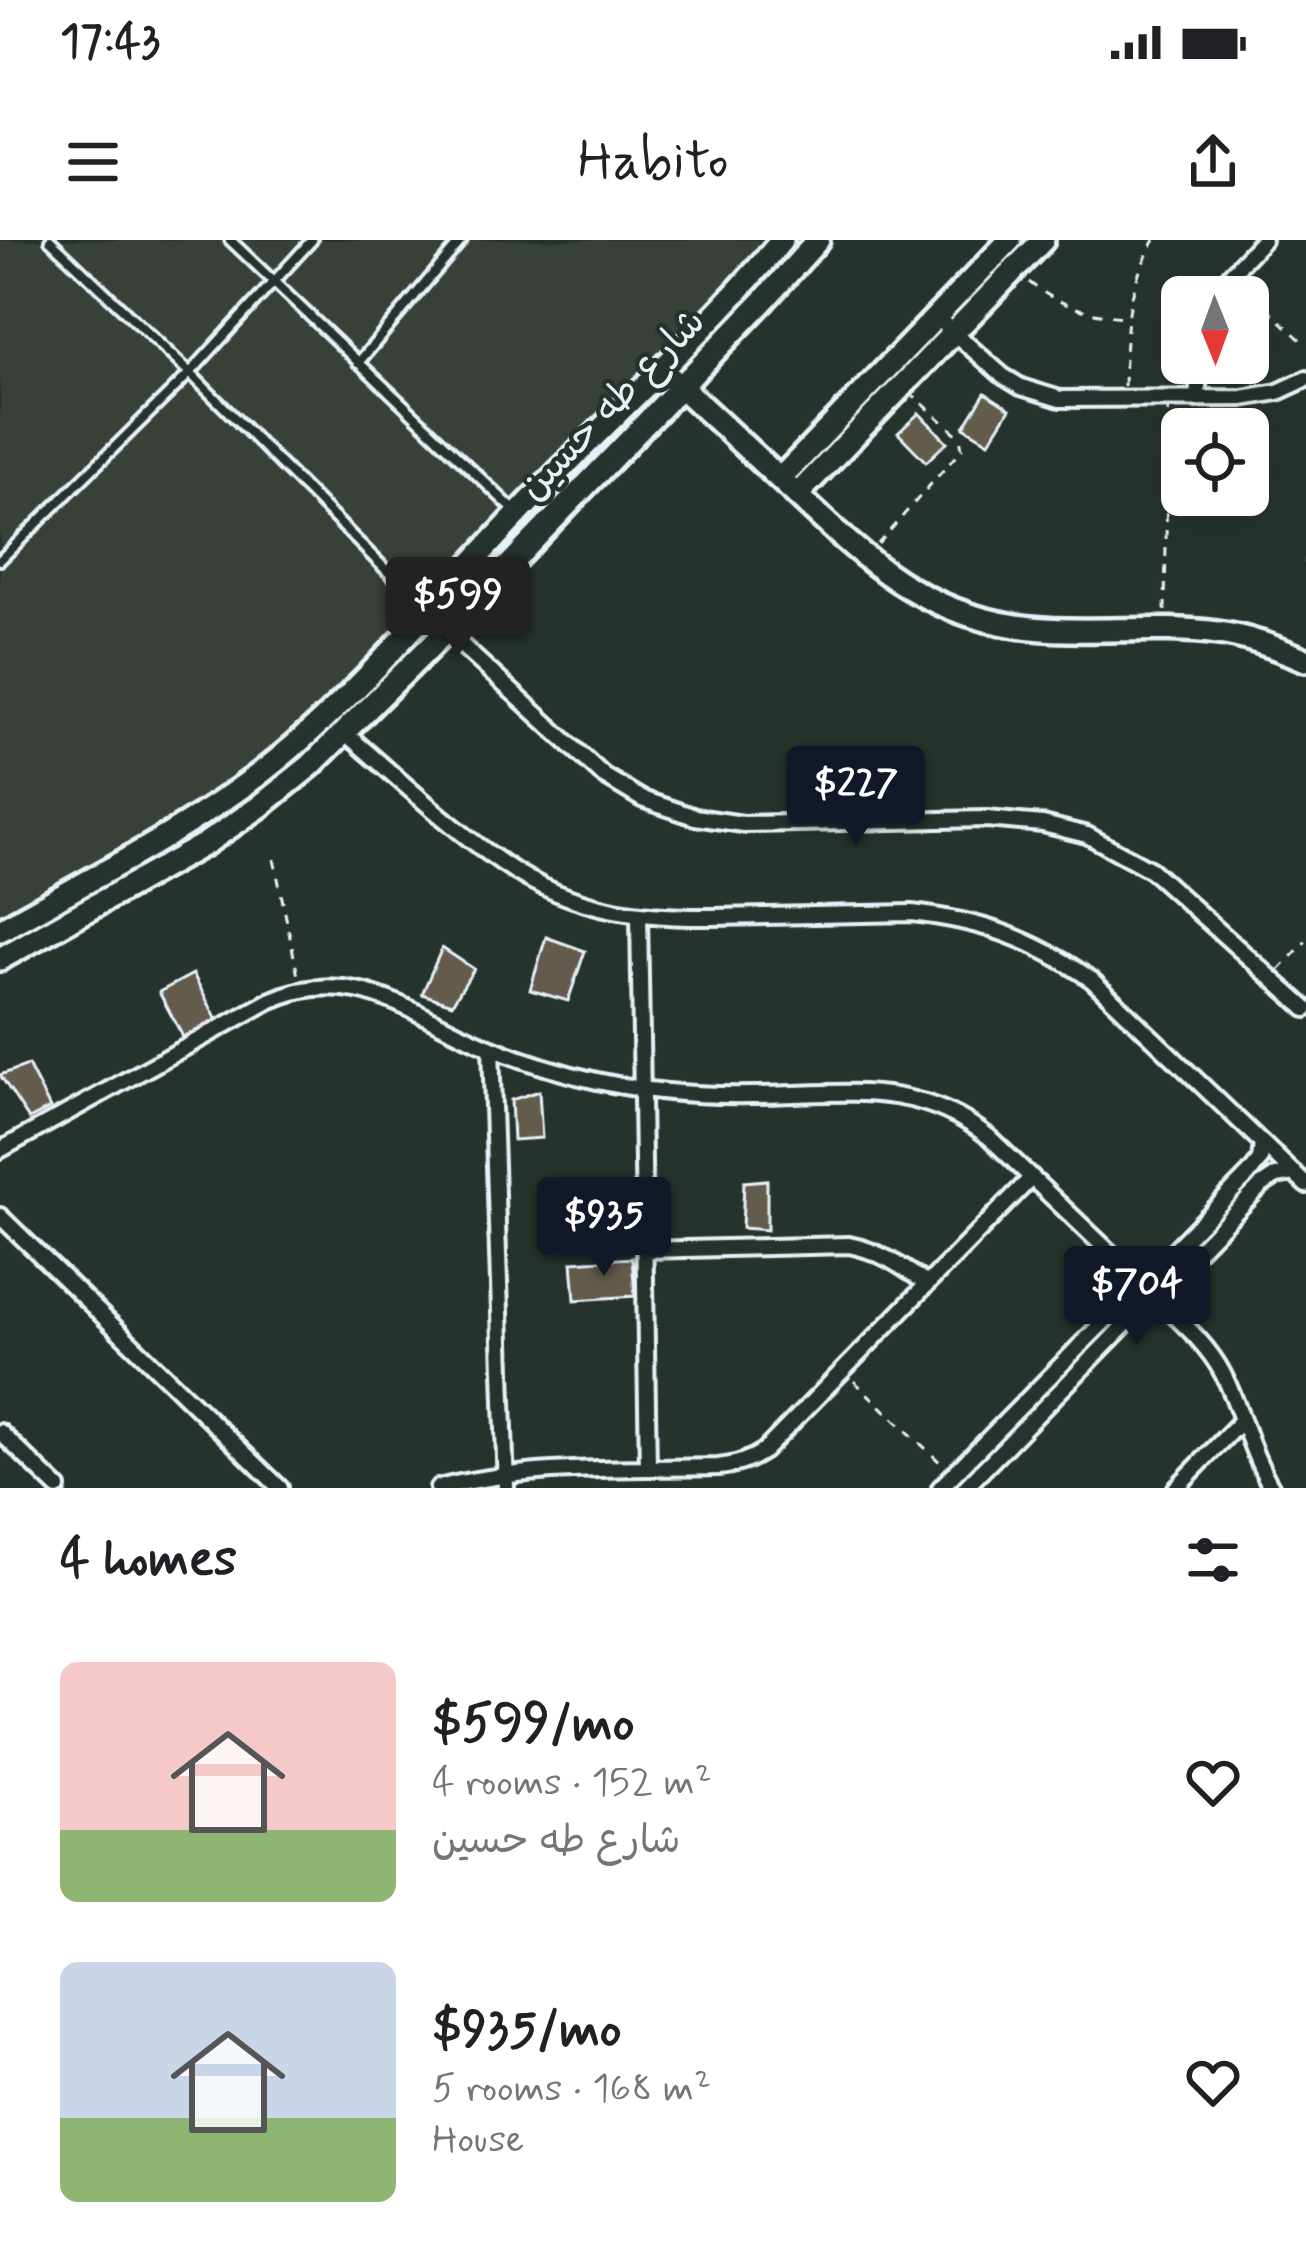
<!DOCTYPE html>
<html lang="en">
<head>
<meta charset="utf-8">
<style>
  :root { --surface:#fff; --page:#f6f6f6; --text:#202124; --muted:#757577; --accent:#111827 }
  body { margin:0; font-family:Mynerve,"Playpen Sans Arabic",sans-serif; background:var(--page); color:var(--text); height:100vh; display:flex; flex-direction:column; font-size:45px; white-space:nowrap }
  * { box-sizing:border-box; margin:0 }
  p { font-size:39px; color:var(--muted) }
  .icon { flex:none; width:66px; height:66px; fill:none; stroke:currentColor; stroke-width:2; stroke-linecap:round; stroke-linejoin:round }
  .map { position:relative; height:1248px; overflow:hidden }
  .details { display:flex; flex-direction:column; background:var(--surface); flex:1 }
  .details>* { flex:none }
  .needle { width:78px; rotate:179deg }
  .buttons { position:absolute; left:1161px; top:36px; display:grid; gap:24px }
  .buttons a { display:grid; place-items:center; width:108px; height:108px; border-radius:18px; background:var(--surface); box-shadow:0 12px 48px #0002; font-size:60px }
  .price { position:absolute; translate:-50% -102px; padding:0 27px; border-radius:12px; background:var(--accent); color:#fff; font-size:39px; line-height:78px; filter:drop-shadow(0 3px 6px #0008) }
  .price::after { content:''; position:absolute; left:50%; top:72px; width:36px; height:27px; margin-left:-18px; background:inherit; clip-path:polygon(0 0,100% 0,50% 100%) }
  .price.selected { background:#222; color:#fff }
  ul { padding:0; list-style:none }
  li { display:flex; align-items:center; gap:36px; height:300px; padding:0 60px }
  li span { display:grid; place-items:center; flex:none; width:336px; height:240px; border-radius:18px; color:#555 }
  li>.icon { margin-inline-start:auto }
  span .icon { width:144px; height:144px; fill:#fffc; stroke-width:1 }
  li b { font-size:51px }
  h2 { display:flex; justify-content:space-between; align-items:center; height:144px; padding:0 60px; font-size:51px }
  .status { display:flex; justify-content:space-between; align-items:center; height:84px; padding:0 60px; background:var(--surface); direction:ltr }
  .status svg { height:33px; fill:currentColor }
  header { display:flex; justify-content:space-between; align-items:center; height:156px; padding:0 60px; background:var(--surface); font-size:54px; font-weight:600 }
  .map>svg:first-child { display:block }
  .built { fill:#393f37 }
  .building { fill:#645b4e; stroke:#e8f1f8; stroke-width:3 }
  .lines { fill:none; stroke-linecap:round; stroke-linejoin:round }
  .lane-casing { stroke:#e8f1f8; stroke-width:16 }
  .street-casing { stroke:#e8f1f8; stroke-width:22 }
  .secondary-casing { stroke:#e8f1f8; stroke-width:30 }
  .path { stroke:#e8f1f8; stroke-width:3; stroke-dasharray:9 9; stroke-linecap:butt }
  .lane { stroke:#26332d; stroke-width:8 }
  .street { stroke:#26332d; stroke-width:14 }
  .secondary { stroke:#26332d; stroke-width:21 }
  .labels { text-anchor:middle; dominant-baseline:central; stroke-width:9; stroke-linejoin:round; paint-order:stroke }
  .street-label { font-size:39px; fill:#e8f1f8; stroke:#26332d }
</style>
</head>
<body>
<div class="status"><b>17:43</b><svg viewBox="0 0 49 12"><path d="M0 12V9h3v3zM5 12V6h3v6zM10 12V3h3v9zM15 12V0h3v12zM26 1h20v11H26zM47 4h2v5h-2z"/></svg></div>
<header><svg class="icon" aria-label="menu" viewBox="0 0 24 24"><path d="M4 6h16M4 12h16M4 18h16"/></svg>Habito<svg class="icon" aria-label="share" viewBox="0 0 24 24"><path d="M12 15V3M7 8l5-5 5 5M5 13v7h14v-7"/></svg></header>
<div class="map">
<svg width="1306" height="1248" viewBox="0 0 1306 1248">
  <rect width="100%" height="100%" fill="#26332d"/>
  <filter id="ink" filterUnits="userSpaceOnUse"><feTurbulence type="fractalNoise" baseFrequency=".00833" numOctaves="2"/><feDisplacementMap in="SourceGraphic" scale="24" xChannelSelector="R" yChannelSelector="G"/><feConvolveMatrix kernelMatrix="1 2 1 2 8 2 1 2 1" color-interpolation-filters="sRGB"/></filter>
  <g filter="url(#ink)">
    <path class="built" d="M 0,0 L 806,0 L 529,282 L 293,513 L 0,699 Z"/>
    <path class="building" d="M 985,153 L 1010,169 L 989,202 L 964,187 Z
      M 919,173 L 947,202 L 926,222 L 898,193 Z
      M 546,697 L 585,711 L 568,761 L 530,750 Z
      M 442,708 L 474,729 L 452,764 L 422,754 Z
      M 193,734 L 217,780 L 183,797 L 159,752 Z
      M 28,825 L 50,868 L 29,879 L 0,835 Z
      M 539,851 L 542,898 L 513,900 L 511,860 Z
      M 767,940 L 767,990 L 742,988 L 744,942 Z
      M 632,1018 L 635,1056 L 575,1060 L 572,1022 Z"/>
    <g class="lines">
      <defs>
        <path id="lane" d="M 50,0 L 190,133 L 425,369
          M 230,0 L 516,272
          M 358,123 L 462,0
          M 0,320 L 190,133 L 312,0"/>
        <path id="street" d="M 1216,57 L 1231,34 L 1263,0
          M 936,77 L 1003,136 L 1021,147 L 1060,159 L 1242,158 L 1278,152 L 1306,139
          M 1197,159 L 1200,123
          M 446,391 L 604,536 L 642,559 L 695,577 L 743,584 L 987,579 L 1043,584 L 1087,595 L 1151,630 L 1306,769
          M 345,493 C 401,540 455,593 516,632 C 597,682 674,678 765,676 C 814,675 863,674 912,673 C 983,681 1033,699 1092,740 L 1306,945
          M 639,675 L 648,1228
          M 491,808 L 506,1248
          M 0,910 L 269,761 C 355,721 414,777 492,808 C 526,822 561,833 597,841 C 648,852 700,856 752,855 C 842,855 914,838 989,897 L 1142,1043
          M 0,976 L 280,1248
          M 644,1010 L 849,1005 C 880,1011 901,1026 927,1044
          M 1154,1056 C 1179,1080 1207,1103 1223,1134 C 1242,1171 1250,1212 1272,1248
          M 0,1192 L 58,1248
          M 438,1248 C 529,1225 625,1229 718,1227 C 736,1225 749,1221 764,1211 L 1032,937
          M 940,1248 L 1249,934 L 1260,920 L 1262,903
          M 965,1248 L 1261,946 L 1276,936 L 1294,933
          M 1176,1248 L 1241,1181"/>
        <path id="secondary" d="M 671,138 C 714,177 756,217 799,257 C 867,321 919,371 1016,386 C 1083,396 1152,384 1218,393 C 1249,397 1278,408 1306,420
          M 780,239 L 1010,0
          M 797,255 L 1043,0
          M 0,690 C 87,641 178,595 258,535 C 355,461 432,364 516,276 C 603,183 700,99 782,0
          M 0,719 L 205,604 L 259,567 L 310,526 L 446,391 L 764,60 L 818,0"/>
      </defs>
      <use href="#lane" class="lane-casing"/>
      <use href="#street" class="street-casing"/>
      <use href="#secondary" class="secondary-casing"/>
      <path class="path" d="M 1029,42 C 1060,66 1087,74 1125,77
        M 1241,44 L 1306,105
        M 1124,146 C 1126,90 1126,49 1155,0
        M 878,304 L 962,209 L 960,197 L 914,156
        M 1306,318 L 1306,324
        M 1165,371 L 1168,170
        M 274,619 L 298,736
        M 1279,730 L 1306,701
        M 854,1141 L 943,1225"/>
      <use href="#lane" class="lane"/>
      <use href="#street" class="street"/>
      <use href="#secondary" class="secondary"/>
    </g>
  </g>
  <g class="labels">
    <g class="street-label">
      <text transform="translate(613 165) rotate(-46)">شارع طه حسين</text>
    </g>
  </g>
</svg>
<div class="buttons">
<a><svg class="needle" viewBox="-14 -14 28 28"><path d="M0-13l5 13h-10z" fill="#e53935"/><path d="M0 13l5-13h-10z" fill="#757577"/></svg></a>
<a><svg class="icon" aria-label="locate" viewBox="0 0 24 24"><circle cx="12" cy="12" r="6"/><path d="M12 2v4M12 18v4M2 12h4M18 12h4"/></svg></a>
</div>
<b class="price selected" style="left:458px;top:419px">$599</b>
<b class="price" style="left:856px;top:608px">$227</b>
<b class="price" style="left:604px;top:1039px">$935</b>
<b class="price" style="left:1137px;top:1108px">$704</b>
</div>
<section class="details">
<h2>4 homes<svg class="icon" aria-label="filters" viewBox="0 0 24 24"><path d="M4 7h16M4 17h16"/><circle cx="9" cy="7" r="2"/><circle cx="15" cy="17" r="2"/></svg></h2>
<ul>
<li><span style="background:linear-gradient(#f6c9c9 70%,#8fb573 0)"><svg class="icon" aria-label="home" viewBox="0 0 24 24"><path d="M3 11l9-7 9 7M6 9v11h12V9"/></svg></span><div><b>$599/mo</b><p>4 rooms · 152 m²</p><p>شارع طه حسين</p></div><svg class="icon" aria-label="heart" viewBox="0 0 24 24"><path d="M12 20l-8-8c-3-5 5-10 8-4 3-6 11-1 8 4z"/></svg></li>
<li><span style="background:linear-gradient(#c9d6e8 65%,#8fb573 0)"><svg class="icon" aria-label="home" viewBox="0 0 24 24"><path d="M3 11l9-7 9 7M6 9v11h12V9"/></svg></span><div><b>$935/mo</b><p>5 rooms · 168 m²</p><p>House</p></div><svg class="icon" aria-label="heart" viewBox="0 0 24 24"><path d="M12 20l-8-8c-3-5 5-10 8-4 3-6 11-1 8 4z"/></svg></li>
</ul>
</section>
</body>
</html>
